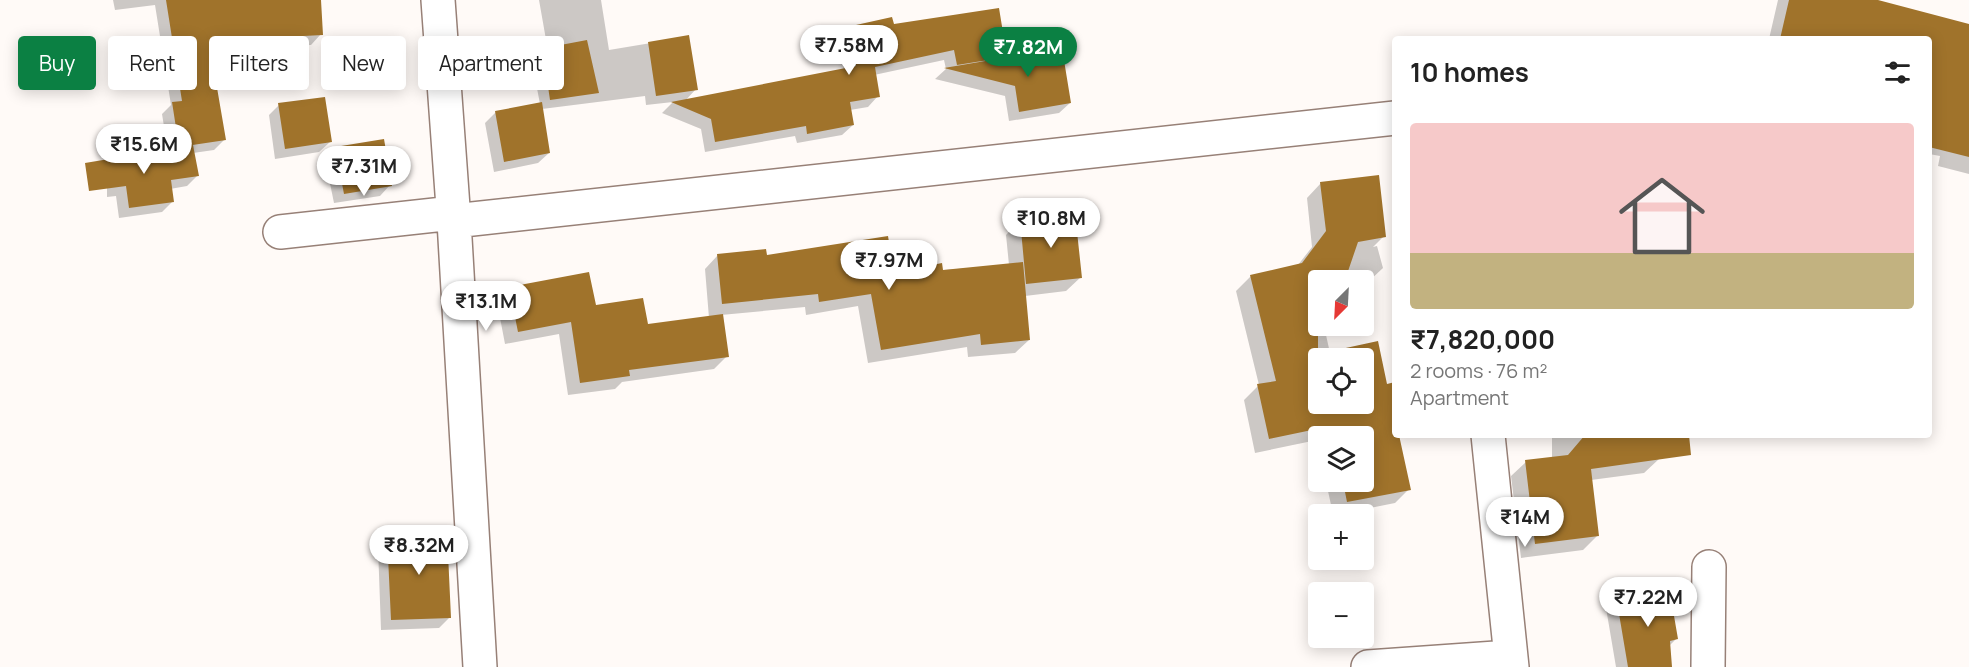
<!DOCTYPE html>
<html lang="en">
<head>
<meta charset="utf-8">
<style>
  :root { --surface:#fff; --page:#f2f2f2; --text:#222; --muted:#767676; --line:#e0e0e0; --accent:#0b8043 }
  body { margin:0; font-family:Manrope,sans-serif; background:var(--page); color:var(--text); height:100vh; display:flex; flex-direction:column; font-size:22px; white-space:nowrap }
  * { box-sizing:border-box; margin:0 }
  p { font-size:20px; color:var(--muted) }
  .icon { flex:none; width:33px; height:33px; fill:none; stroke:currentColor; stroke-width:2; stroke-linecap:round; stroke-linejoin:round }
  .map { position:relative; flex:1; overflow:hidden }
  .drawer { position:absolute; left:1392px; top:36px; width:540px; height:402px; display:flex; flex-direction:column; background:var(--surface); border-radius:6px; box-shadow:0 3px 15px #0003 }
  .drawer>* { flex:none }
  .banner { position:absolute; left:18px; top:36px; width:570px; height:54px; display:flex; gap:12px }
  .needle { width:39px; rotate:204deg }
  .buttons { position:absolute; left:1308px; top:270px; display:grid; gap:12px }
  .buttons a { display:grid; place-items:center; width:66px; height:66px; border-radius:6px; background:var(--surface); box-shadow:0 3px 15px #0003; font-size:30px }
  .price { position:absolute; translate:-50% -51px; padding:0 14px; border-radius:21px; background:#fff; color:#222; font-size:20px; line-height:39px; filter:drop-shadow(0 2px 3px #0008) }
  .price::after { content:''; position:absolute; left:50%; top:36px; width:18px; height:14px; margin-left:-9px; background:inherit; clip-path:polygon(0 0,100% 0,50% 100%) }
  .price.current { background:var(--accent); color:#fff }
  ul { padding:0; list-style:none }
  li { display:grid; align-content:center; gap:12px; height:318px; padding:0 18px }
  li+li { border-top:2px solid var(--line) }
  li span { display:grid; place-items:center; height:186px; border-radius:6px; color:#555 }
  li>.icon { margin-inline-start:auto }
  span .icon { width:108px; height:108px; fill:#fffc; stroke-width:1 }
  li b { font-size:26px }
  h2 { display:flex; justify-content:space-between; align-items:center; height:72px; padding:0 18px; font-size:26px }
  .pill { padding:0 21px; border-radius:6px; background:var(--surface); box-shadow:0 3px 15px #0003; font-size:21px; line-height:54px }
  .pill.current { background:var(--accent); color:#fff }
  .map>svg:first-child { display:block }
  .shadow { fill:#0003; fill-rule:evenodd }
  .building { fill:#a0732b; fill-rule:evenodd }
  .lines { fill:none; stroke-linecap:round; stroke-linejoin:round }
  .minor-casing { stroke:#978077; stroke-width:36 }
  .minor { stroke:#fff; stroke-width:33 }
</style>
</head>
<body>
<div class="map">
<svg width="1969" height="667" viewBox="0 0 1969 667">
  <rect width="100%" height="100%" fill="#fffaf7"/>
  <path class="shadow" d="M 113,0 L 319,0 L 321,34 L 311,45 L 215,49 L 210,54 L 224,140 L 214,150 L 193,153 L 197,176 L 187,186 L 170,189 L 172,202 L 162,212 L 119,218 L 116,196 L 107,197 L 107,170 L 168,151 L 162,114 L 171,105 L 155,5 L 115,10 Z
    M 539,0 L 601,0 L 609,50 L 687,37 L 696,89 L 685,101 L 844,70 L 837,39 L 848,28 L 893,26 L 1006,56 L 1002,59 L 1070,103 L 1059,113 L 1009,121 L 1005,96 L 935,79 L 946,69 L 944,60 L 874,75 L 878,96 L 868,107 L 850,110 L 853,125 L 842,135 L 797,143 L 795,136 L 705,152 L 701,129 L 662,113 L 673,102 L 646,105 L 645,96 L 542,109 L 549,153 L 538,163 L 494,172 L 485,123 L 496,112 L 540,104 L 535,78 L 541,72 L 540,59 L 548,51 Z
    M 1778,0 L 1866,0 L 1969,29 L 1969,174 L 1938,166 L 1940,156 L 1929,154 L 1929,39 L 1769,39 Z
    M 279,105 L 330,142 L 319,152 L 275,159 L 269,115 Z
    M 336,148 L 390,185 L 380,196 L 334,203 L 325,159 Z
    M 1321,183 L 1384,236 L 1373,247 L 1377,246 L 1383,268 L 1368,282 L 1364,284 L 1364,280 L 1318,280 L 1318,326 L 1324,326 L 1330,353 L 1377,343 L 1386,386 L 1395,384 L 1395,435 L 1397,435 L 1409,489 L 1395,503 L 1340,514 L 1333,514 L 1326,482 L 1364,482 L 1364,436 L 1318,436 L 1318,446 L 1317,440 L 1255,453 L 1244,400 L 1259,385 L 1236,291 L 1251,276 L 1298,265 L 1312,247 L 1307,198 ZM 1318,358 L 1364,358 L 1364,404 L 1318,404 Z
    M 1020,220 L 1081,277 L 1066,291 L 1025,296 L 1029,340 L 1015,353 L 968,357 L 967,347 L 868,363 L 858,306 L 806,315 L 805,307 L 721,315 L 727,356 L 714,369 L 622,382 L 615,389 L 568,395 L 559,334 L 505,344 L 497,302 L 510,289 L 595,306 L 647,326 L 709,318 L 705,269 L 718,255 L 766,256 L 892,274 L 1009,265 L 1006,235 Z
    M 1552,435 L 1654,435 L 1659,459 L 1644,473 L 1591,480 L 1597,536 L 1583,550 L 1521,558 L 1511,476 L 1526,462 L 1552,458 Z
    M 388,536 L 449,618 L 439,628 L 381,630 L 378,547 Z
    M 1616,598 L 1676,639 L 1669,646 L 1671,667 L 1616,667 L 1606,608 Z"/>
  <path class="building" d="M 166,0 L 321,0 L 323,35 L 221,40 L 221,45 L 210,47 L 226,140 L 179,147 L 172,102 L 182,101 Z
    M 1789,0 L 1878,0 L 1969,24 L 1969,157 L 1929,147 L 1929,39 L 1780,39 Z
    M 999,8 L 1007,57 L 957,65 L 954,50 L 875,67 L 880,97 L 850,102 L 854,125 L 807,134 L 806,126 L 715,142 L 711,119 L 671,102 L 856,66 L 847,27 L 892,17 L 894,24 Z
    M 689,35 L 698,90 L 656,96 L 648,42 Z
    M 587,40 L 599,93 L 550,100 L 545,66 L 551,65 L 550,47 Z
    M 1062,48 L 1071,103 L 1019,112 L 1015,86 L 944,68 Z
    M 325,97 L 332,142 L 285,149 L 278,103 Z
    M 542,102 L 550,153 L 504,162 L 495,111 Z
    M 384,139 L 392,186 L 344,194 L 335,147 Z
    M 193,145 L 199,176 L 171,180 L 174,202 L 129,208 L 126,186 L 89,191 L 85,163 Z
    M 1379,175 L 1386,237 L 1358,242 L 1345,280 L 1318,280 L 1318,354 L 1378,341 L 1387,384 L 1395,382 L 1395,435 L 1399,435 L 1411,490 L 1347,502 L 1343,482 L 1364,482 L 1364,436 L 1333,436 L 1331,426 L 1269,439 L 1257,384 L 1276,381 L 1250,275 L 1302,263 L 1326,231 L 1320,182 ZM 1318,358 L 1364,358 L 1364,404 L 1318,404 Z
    M 1075,213 L 1082,278 L 1026,284 L 1020,219 Z
    M 888,236 L 894,273 L 942,263 L 943,270 L 1023,262 L 1030,340 L 981,345 L 980,334 L 881,350 L 871,294 L 819,302 L 818,294 L 722,304 L 717,254 L 766,249 L 767,255 Z
    M 589,272 L 596,305 L 643,298 L 648,324 L 723,314 L 729,357 L 629,370 L 630,376 L 580,383 L 571,322 L 518,332 L 509,287 Z
    M 1585,435 L 1689,435 L 1691,455 L 1591,469 L 1599,536 L 1535,544 L 1525,460 L 1568,455 Z
    M 447,532 L 451,618 L 391,620 L 387,535 Z
    M 1669,587 L 1678,639 L 1670,641 L 1672,667 L 1628,667 L 1616,596 Z"/>
  <g class="lines">
    <defs>
      <path id="minor" d="M 438,0 L 454,221 L 480,667
        M 454,221 L 1395,118
        M 280,232 L 453,213
        M 1488,435 L 1512,667
        M 1368,667 L 1510,657
        M 1708,667 L 1709,567"/>
    </defs>
    <use href="#minor" class="minor-casing"/>
    <use href="#minor" class="minor"/>
  </g>
</svg>
<div class="buttons">
<a><svg class="needle" viewBox="-14 -14 28 28"><path d="M0-13l5 13h-10z" fill="#e53935"/><path d="M0 13l5-13h-10z" fill="#767676"/></svg></a>
<a><svg class="icon" aria-label="locate" viewBox="0 0 24 24"><circle cx="12" cy="12" r="6"/><path d="M12 2v4M12 18v4M2 12h4M18 12h4"/></svg></a>
<a><svg class="icon" aria-label="layers" viewBox="0 0 24 24"><path d="M12 4l9 5-9 5-9-5zM3 14l9 5 9-5"/></svg></a>
<a>+</a>
<a>−</a>
</div>
<b class="price" style="left:849px;top:76px">₹7.58M</b>
<b class="price current" style="left:1028px;top:78px">₹7.82M</b>
<b class="price" style="left:144px;top:175px">₹15.6M</b>
<b class="price" style="left:364px;top:197px">₹7.31M</b>
<b class="price" style="left:1051px;top:249px">₹10.8M</b>
<b class="price" style="left:889px;top:291px">₹7.97M</b>
<b class="price" style="left:486px;top:332px">₹13.1M</b>
<b class="price" style="left:1525px;top:548px">₹14M</b>
<b class="price" style="left:419px;top:576px">₹8.32M</b>
<b class="price" style="left:1648px;top:628px">₹7.22M</b>
<div class="banner">
<a class="pill current">Buy</a>
<a class="pill">Rent</a>
<a class="pill">Filters</a>
<a class="pill">New</a>
<a class="pill">Apartment</a>
</div>
<section class="drawer">
<h2>10 homes<svg class="icon" aria-label="filters" viewBox="0 0 24 24"><path d="M4 7h16M4 17h16"/><circle cx="9" cy="7" r="2"/><circle cx="15" cy="17" r="2"/></svg></h2>
<ul>
<li><span style="background:linear-gradient(#f6c9c9 70%,#c2b280 0)"><svg class="icon" aria-label="home" viewBox="0 0 24 24"><path d="M3 11l9-7 9 7M6 9v11h12V9"/></svg></span><div><b>₹7,820,000</b><p>2 rooms · 76 m²</p><p>Apartment</p></div></li>
</ul>
</section>
</div>
</body>
</html>
